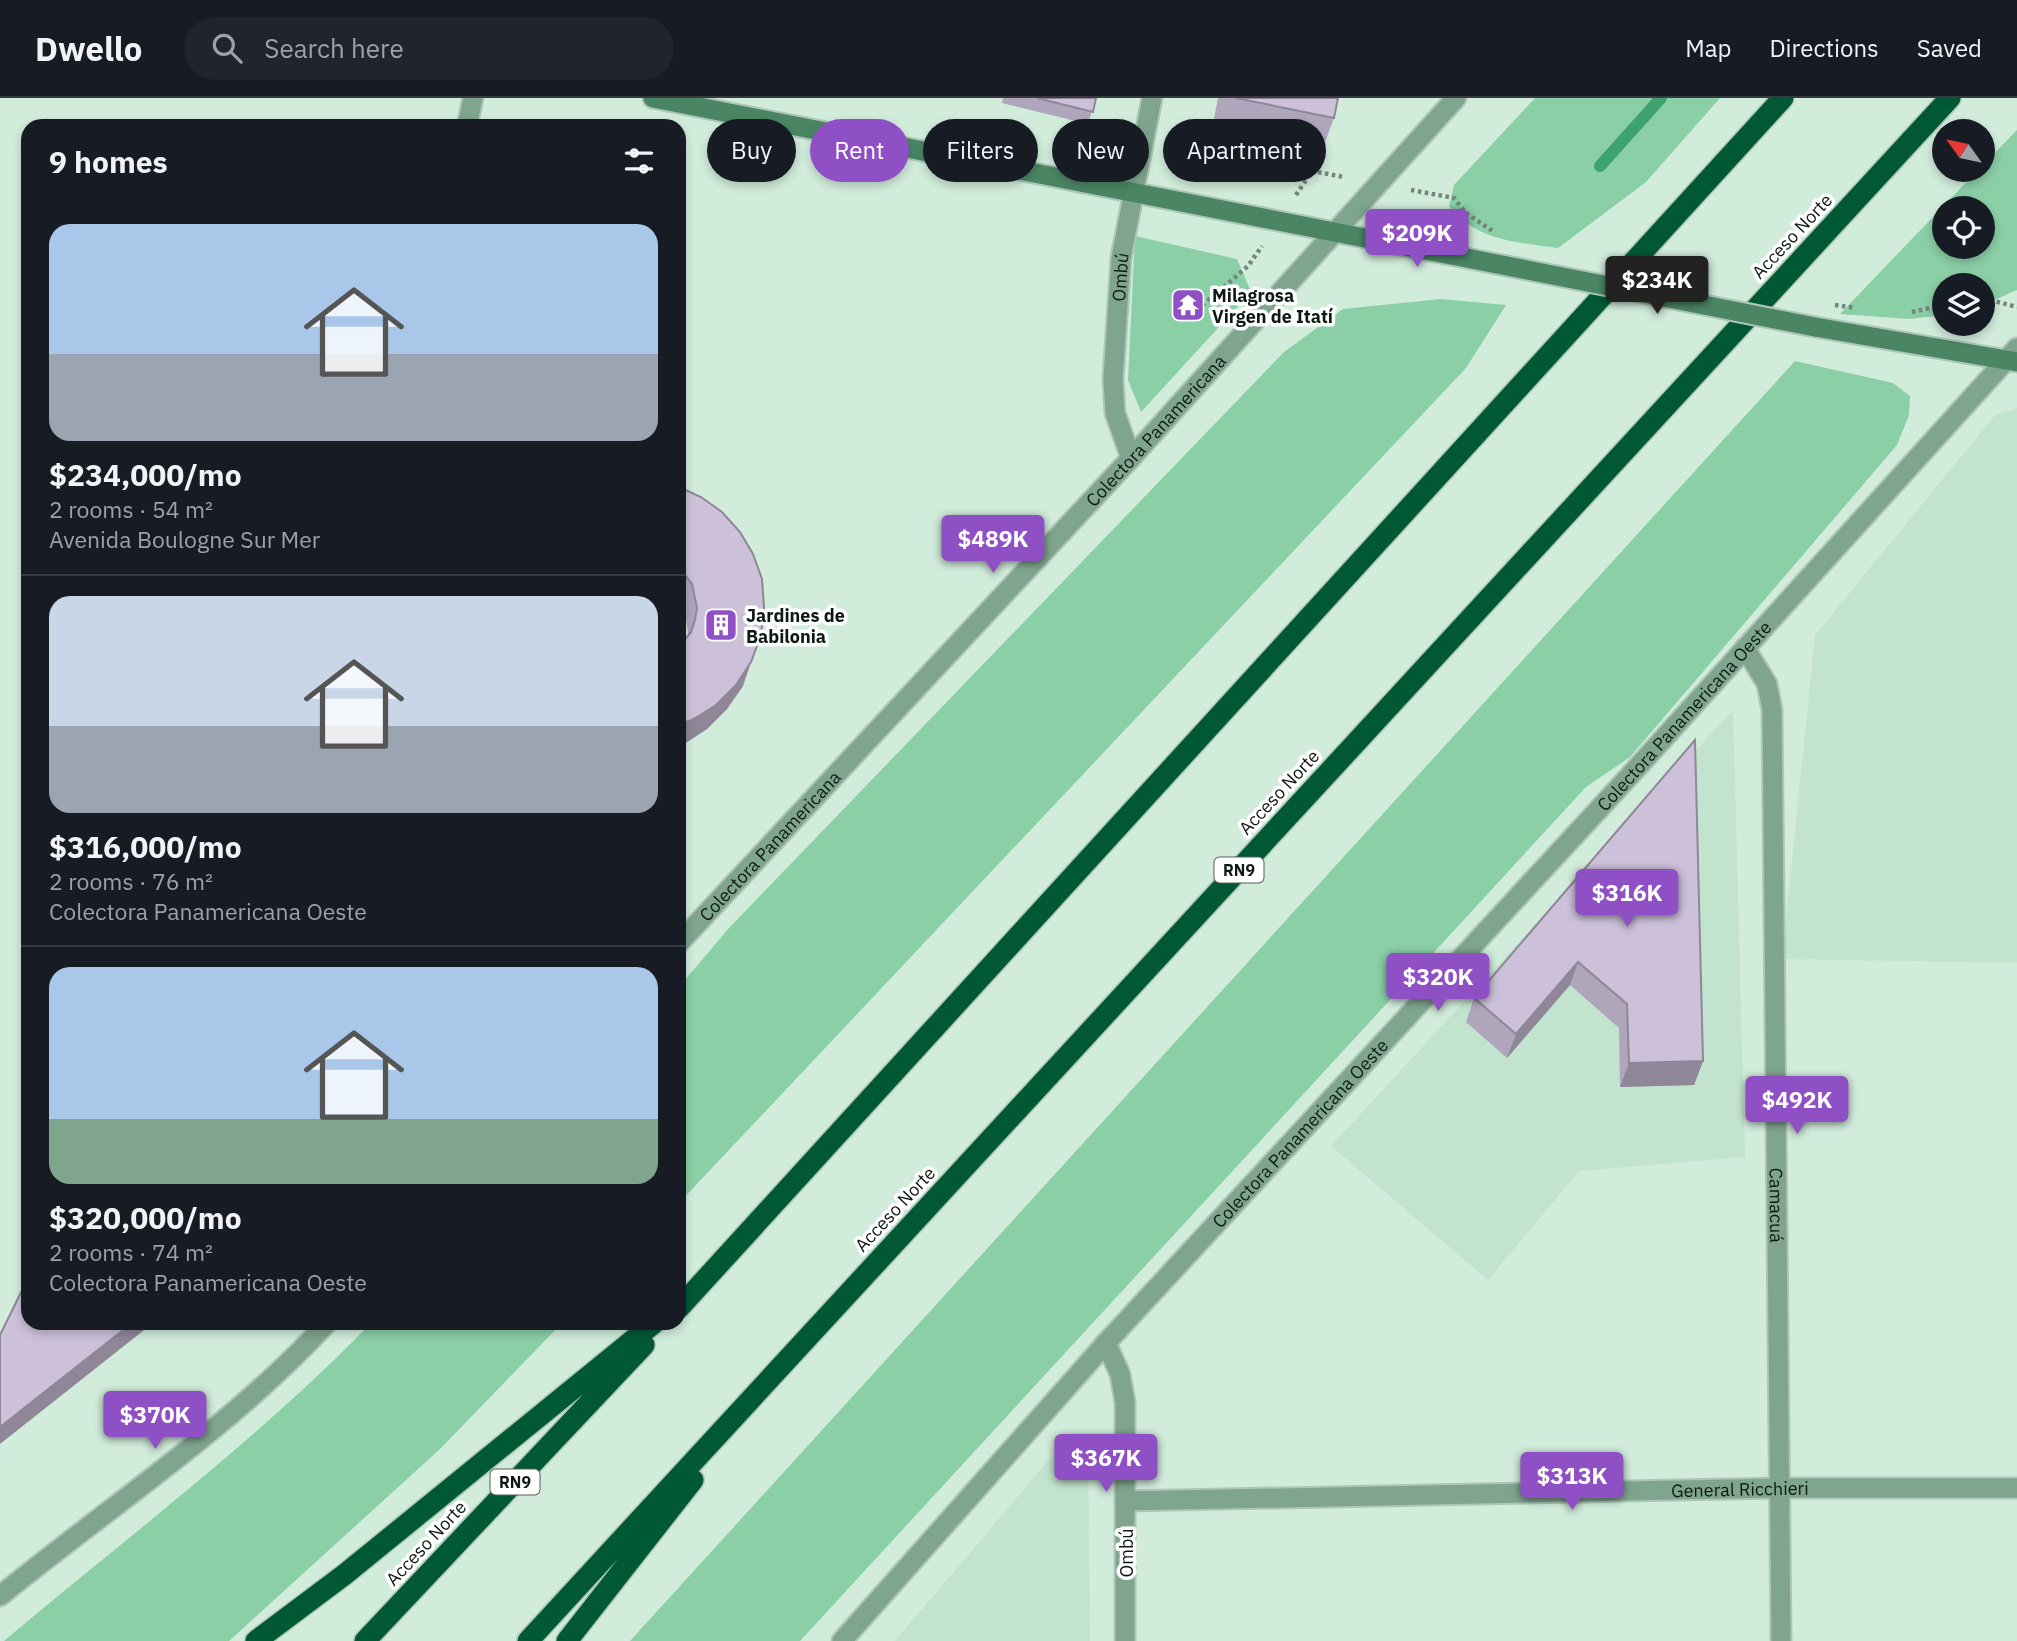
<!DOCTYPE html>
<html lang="en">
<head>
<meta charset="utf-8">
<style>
  :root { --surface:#171b24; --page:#20242c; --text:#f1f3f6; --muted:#9ea1a6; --line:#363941; --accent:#9050c5 }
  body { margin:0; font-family:"IBM Plex Sans",sans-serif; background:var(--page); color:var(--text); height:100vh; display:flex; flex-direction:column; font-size:26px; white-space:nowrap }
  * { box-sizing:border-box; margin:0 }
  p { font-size:23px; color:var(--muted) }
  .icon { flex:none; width:38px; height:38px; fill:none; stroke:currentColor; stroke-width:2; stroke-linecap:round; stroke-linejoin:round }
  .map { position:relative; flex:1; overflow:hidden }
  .details { position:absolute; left:21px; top:21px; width:665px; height:1211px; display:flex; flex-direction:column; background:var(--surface); border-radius:21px; box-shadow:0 4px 10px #0003 }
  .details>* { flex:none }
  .top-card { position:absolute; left:707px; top:21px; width:665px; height:63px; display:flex; gap:14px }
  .needle { width:46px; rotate:303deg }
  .buttons { position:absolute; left:1932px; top:21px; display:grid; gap:14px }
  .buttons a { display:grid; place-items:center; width:63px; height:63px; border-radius:50%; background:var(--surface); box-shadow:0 4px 10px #0003; font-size:35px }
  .price { position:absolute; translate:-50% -60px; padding:0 16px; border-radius:7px; background:var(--accent); color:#fff; font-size:23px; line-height:46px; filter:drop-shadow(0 2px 4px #0008) }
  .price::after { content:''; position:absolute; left:50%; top:42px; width:21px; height:16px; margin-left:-10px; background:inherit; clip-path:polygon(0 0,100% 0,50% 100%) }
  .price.on { background:#222; color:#fff }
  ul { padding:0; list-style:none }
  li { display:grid; align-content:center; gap:14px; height:371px; padding:0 28px }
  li+li { border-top:2px solid var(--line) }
  li span { display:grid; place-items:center; height:217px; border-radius:21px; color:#555 }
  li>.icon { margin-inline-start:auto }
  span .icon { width:126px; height:126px; fill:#fffc; stroke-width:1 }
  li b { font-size:30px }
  h2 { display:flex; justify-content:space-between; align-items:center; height:84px; padding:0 28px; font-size:30px }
  .chip { padding:0 24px; border-radius:32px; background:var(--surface); box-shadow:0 4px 10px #0003; font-size:24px; line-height:63px }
  .chip.on { background:var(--accent); color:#fff }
  header { display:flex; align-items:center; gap:42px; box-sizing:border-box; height:98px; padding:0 35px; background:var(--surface); border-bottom:2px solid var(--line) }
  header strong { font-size:33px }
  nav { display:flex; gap:38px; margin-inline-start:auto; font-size:24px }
  .search { width:490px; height:63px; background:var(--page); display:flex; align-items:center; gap:18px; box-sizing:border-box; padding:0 24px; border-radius:38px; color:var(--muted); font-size:26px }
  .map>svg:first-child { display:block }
  .built { fill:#c2e4ce }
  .green { fill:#8acfa6; fill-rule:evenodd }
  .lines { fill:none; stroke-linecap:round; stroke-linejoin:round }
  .stream { stroke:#3ea26e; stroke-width:12 }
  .minor-casing { stroke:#aec6b7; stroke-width:23 }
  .tertiary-casing { stroke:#aec6b7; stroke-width:23 }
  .secondary-casing { stroke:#aec6b7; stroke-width:23 }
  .motorway-casing { stroke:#aec6b7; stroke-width:24 }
  .path { stroke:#74867b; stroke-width:4.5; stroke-dasharray:3.5 3.5; stroke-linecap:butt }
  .minor { stroke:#7fa58e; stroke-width:19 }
  .tertiary { stroke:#7fa58e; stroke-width:19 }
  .secondary { stroke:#4a8664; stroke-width:19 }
  .motorway { stroke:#005934; stroke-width:21 }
  .secondary-bridge-casing { stroke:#aec6b7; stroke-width:23; stroke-linecap:butt }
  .path-bridge { stroke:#74867b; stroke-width:4.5; stroke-dasharray:3.5 3.5; stroke-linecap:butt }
  .secondary-bridge { stroke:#4a8664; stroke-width:19 }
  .wall { fill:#afa6bb }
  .shaded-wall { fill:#8f8798 }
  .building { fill:#ccc1d9; stroke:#8f8798; stroke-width:2 }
  .labels { text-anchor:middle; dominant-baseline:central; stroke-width:7; stroke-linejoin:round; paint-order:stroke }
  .shield { fill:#fff; stroke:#575e5a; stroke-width:2 }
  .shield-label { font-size:16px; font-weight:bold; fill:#0f1913 }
  .street-label { font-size:18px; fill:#0f1913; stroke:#fff }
  .poi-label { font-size:18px; font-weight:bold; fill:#0f1913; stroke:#fff; text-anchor:start }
</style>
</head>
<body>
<header>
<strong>Dwello</strong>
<div class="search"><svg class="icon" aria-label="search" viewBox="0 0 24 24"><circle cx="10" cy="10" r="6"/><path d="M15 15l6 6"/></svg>Search here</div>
<nav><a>Map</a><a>Directions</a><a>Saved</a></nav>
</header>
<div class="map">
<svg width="2017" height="1543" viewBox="0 0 2017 1543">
  <rect width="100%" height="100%" fill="#d1ecdb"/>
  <path class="built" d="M 2017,310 L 2017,865 L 1782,861 L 1815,537 L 1995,317 Z
    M 1733,612 L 1745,1059 L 1579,1073 L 1488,1182 L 1331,1048 Z
    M 1088,1336 L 1090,1543 L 895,1543 L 1070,1337 Z"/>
  <path class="green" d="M 1535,0 L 1720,0 L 1646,84 L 1558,150 C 1517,144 1476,143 1449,108 L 1454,87 Z
    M 2017,32 L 2017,192 L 1983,207 L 1983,187 L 1944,187 L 1944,217 L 1910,221 L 1840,216 L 1978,72 L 1983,72 L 1983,67 ZM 1944,110 L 1983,110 L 1983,149 L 1944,149 Z
    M 1135,138 L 1237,161 L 1251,194 L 1141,314 L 1128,282 Z
    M 1441,201 L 1506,207 L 1466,270 L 679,1105 L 679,889 L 729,830 L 1284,254 L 1343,211 Z
    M 1795,263 L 1893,285 L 1910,298 L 1909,317 L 1897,347 L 1630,659 L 1586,689 L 800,1543 L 630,1543 Z
    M 371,1225 L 562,1225 L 440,1351 L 229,1543 L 4,1543 C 127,1439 259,1341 371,1225 Z"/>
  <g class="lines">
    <path class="stream" d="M 1600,68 L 1661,0"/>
    <defs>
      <g id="minor">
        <path d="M 467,28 L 473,0"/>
        <path id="s1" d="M 1131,360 L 1115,315 L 1113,281 L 1121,160 L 1152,0"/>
        <path id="s2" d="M 1745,550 L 1767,586 L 1772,612 L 1781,1543"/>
        <path d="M 1106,1245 L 1120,1276 L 1125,1304 L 1125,1543"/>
        <path id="s3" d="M 1126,1403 L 1782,1390 L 2017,1390"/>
      </g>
      <g id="tertiary">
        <path id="s4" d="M 679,845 L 1131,360 L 1456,0"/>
        <path d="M 0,1498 C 110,1408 230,1330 327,1225"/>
        <path id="s5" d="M 842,1543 L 1106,1245 L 1635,672 L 2017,250"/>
      </g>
      <path id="secondary" d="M 653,0 L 1507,168
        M 1815,229 L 2017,264"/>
      <path id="motorway" d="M 679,1210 L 1783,0
        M 256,1543 L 344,1477 L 654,1225
        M 365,1543 L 644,1247
        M 528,1543 L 1950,0
        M 567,1543 L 693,1382"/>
    </defs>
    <use href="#minor" class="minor-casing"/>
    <use href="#tertiary" class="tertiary-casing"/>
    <use href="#secondary" class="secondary-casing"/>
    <use href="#motorway" class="motorway-casing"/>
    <path class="path" d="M 1411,92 L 1454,100 L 1466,115 L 1494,134
      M 1296,97 L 1312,73 L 1344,79
      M 1983,200 L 2017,209
      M 1197,212 L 1248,168 L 1262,148
      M 1912,214 L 1944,207"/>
    <use href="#minor" class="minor"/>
    <use href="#tertiary" class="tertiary"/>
    <use href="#secondary" class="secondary"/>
    <use href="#motorway" class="motorway"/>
    <defs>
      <path id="secondary-bridge" d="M 1507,168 L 1815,229"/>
    </defs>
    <use href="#secondary-bridge" class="secondary-bridge-casing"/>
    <path class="path-bridge" d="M 1835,207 L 1855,210"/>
    <use href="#secondary-bridge" class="secondary-bridge"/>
  </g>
  <path class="wall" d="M 1003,0 L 1096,0 L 1088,26 L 1002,5 Z
    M 1218,0 L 1338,0 L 1334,20 L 1325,44 L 1214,21 Z
    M 679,389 L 743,588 L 727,611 L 707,631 L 684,646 L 688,534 L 684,510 L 679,504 Z
    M 1695,642 L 1703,963 L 1694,987 L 1620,989 L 1619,930 L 1570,887 L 1507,960 L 1466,924 L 1474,900 Z"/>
  <path class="shaded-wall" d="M 751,564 L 743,588 L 727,611 L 707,631 L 684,646 L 679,647 L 679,626 Z
    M 1578,864 L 1570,887 L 1507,960 L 1516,936 Z
    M 1703,963 L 1694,987 L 1620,989 L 1629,965 Z
    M 132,1225 L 153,1225 L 0,1346 L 0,1329 Z"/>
  <path class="building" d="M 1037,0 L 1096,0 L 1093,14 Z
    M 1236,0 L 1338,0 L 1334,20 Z
    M 679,389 L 701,399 L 722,414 L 740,434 L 753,456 L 762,481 L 764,509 L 761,537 L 751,564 L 736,587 L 716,607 L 692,622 L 679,626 L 679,549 L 691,534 L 695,522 L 697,510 L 692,486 L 679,469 Z
    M 1695,642 L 1703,963 L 1629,965 L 1627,906 L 1578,864 L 1516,936 L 1474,900 Z
    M 28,1180 L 28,1225 L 132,1225 L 0,1329 L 0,1237 Z"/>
  <defs>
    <symbol id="temple-square" viewBox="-11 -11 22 22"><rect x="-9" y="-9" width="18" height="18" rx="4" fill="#9050c5" stroke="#fff"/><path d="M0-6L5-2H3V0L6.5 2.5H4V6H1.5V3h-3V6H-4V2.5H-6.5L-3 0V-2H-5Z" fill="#fff"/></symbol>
    <symbol id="building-square" viewBox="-11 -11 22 22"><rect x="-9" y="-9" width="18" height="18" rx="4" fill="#9050c5" stroke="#fff"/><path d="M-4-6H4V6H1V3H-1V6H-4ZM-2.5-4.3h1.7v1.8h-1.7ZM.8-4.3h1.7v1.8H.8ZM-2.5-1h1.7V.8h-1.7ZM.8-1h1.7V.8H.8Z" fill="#fff"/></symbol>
  </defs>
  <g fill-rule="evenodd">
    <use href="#temple-square" x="1169" y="188" width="38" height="38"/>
    <use href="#building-square" x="702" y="508" width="38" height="38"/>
  </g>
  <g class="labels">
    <g class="shield">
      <rect x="1214.5" y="759.5" width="49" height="25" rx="5"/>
      <rect x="490.5" y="1371.5" width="49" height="25" rx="5"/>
    </g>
    <g class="shield-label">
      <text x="1239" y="772">RN9</text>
      <text x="515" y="1384">RN9</text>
    </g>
    <g class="street-label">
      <text transform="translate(1792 138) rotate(-47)">Acceso Norte</text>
      <text stroke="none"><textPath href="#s1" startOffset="184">Ombú</textPath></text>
      <text stroke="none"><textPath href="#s4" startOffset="700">Colectora Panamericana</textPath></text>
      <text stroke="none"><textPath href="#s5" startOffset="1251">Colectora Panamericana Oeste</textPath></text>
      <text transform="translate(1279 694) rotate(-47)">Acceso Norte</text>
      <text stroke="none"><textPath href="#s4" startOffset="133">Colectora Panamericana</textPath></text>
      <text stroke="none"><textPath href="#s5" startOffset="684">Colectora Panamericana Oeste</textPath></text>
      <text stroke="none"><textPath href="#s2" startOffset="564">Camacuá</textPath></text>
      <text transform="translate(895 1111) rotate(-47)">Acceso Norte</text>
      <text stroke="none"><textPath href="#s3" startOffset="614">General Ricchieri</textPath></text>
      <text transform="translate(426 1445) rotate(-47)">Acceso Norte</text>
      <text transform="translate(1126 1455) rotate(-90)">Ombú</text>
    </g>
    <g class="poi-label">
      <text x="1212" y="197">Milagrosa<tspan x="1212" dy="21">Virgen de Itatí</tspan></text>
      <text x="746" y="517">Jardines de<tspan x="746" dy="21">Babilonia</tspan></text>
    </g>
  </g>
</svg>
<div class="buttons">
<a><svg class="needle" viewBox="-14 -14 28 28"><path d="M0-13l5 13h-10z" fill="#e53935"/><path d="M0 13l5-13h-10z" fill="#9ea1a6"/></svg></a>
<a><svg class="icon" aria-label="locate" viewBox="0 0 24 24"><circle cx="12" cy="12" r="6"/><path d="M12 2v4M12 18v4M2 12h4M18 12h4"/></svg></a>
<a><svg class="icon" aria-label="layers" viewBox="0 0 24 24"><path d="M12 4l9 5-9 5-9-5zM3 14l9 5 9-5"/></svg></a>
</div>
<b class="price" style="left:1417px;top:171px">$209K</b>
<b class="price on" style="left:1657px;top:218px">$234K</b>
<b class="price" style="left:993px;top:477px">$489K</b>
<b class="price" style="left:1627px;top:831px">$316K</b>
<b class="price" style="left:1438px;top:915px">$320K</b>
<b class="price" style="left:1797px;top:1038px">$492K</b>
<b class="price" style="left:155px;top:1353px">$370K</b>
<b class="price" style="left:1106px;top:1396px">$367K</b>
<b class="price" style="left:1572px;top:1414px">$313K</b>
<div class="top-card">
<a class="chip">Buy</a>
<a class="chip on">Rent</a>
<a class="chip">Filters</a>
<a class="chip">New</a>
<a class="chip">Apartment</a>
</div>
<section class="details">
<h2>9 homes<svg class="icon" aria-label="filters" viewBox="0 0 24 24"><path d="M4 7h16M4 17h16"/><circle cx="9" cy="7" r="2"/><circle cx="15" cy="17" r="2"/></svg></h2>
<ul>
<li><span style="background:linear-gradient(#a9c7e8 60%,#9aa5b1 0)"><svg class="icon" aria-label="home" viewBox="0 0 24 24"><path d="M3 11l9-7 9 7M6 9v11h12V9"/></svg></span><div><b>$234,000/mo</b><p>2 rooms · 54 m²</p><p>Avenida Boulogne Sur Mer</p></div></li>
<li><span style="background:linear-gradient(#c9d6e8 60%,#9aa5b1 0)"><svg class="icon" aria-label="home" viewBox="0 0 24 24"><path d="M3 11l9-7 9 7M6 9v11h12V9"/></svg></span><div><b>$316,000/mo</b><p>2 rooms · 76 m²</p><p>Colectora Panamericana Oeste</p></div></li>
<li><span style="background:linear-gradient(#a9c7e8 70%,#7fa58c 0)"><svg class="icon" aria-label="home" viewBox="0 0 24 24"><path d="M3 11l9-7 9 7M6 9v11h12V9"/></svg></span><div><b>$320,000/mo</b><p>2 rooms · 74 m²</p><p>Colectora Panamericana Oeste</p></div></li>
</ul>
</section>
</div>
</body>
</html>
